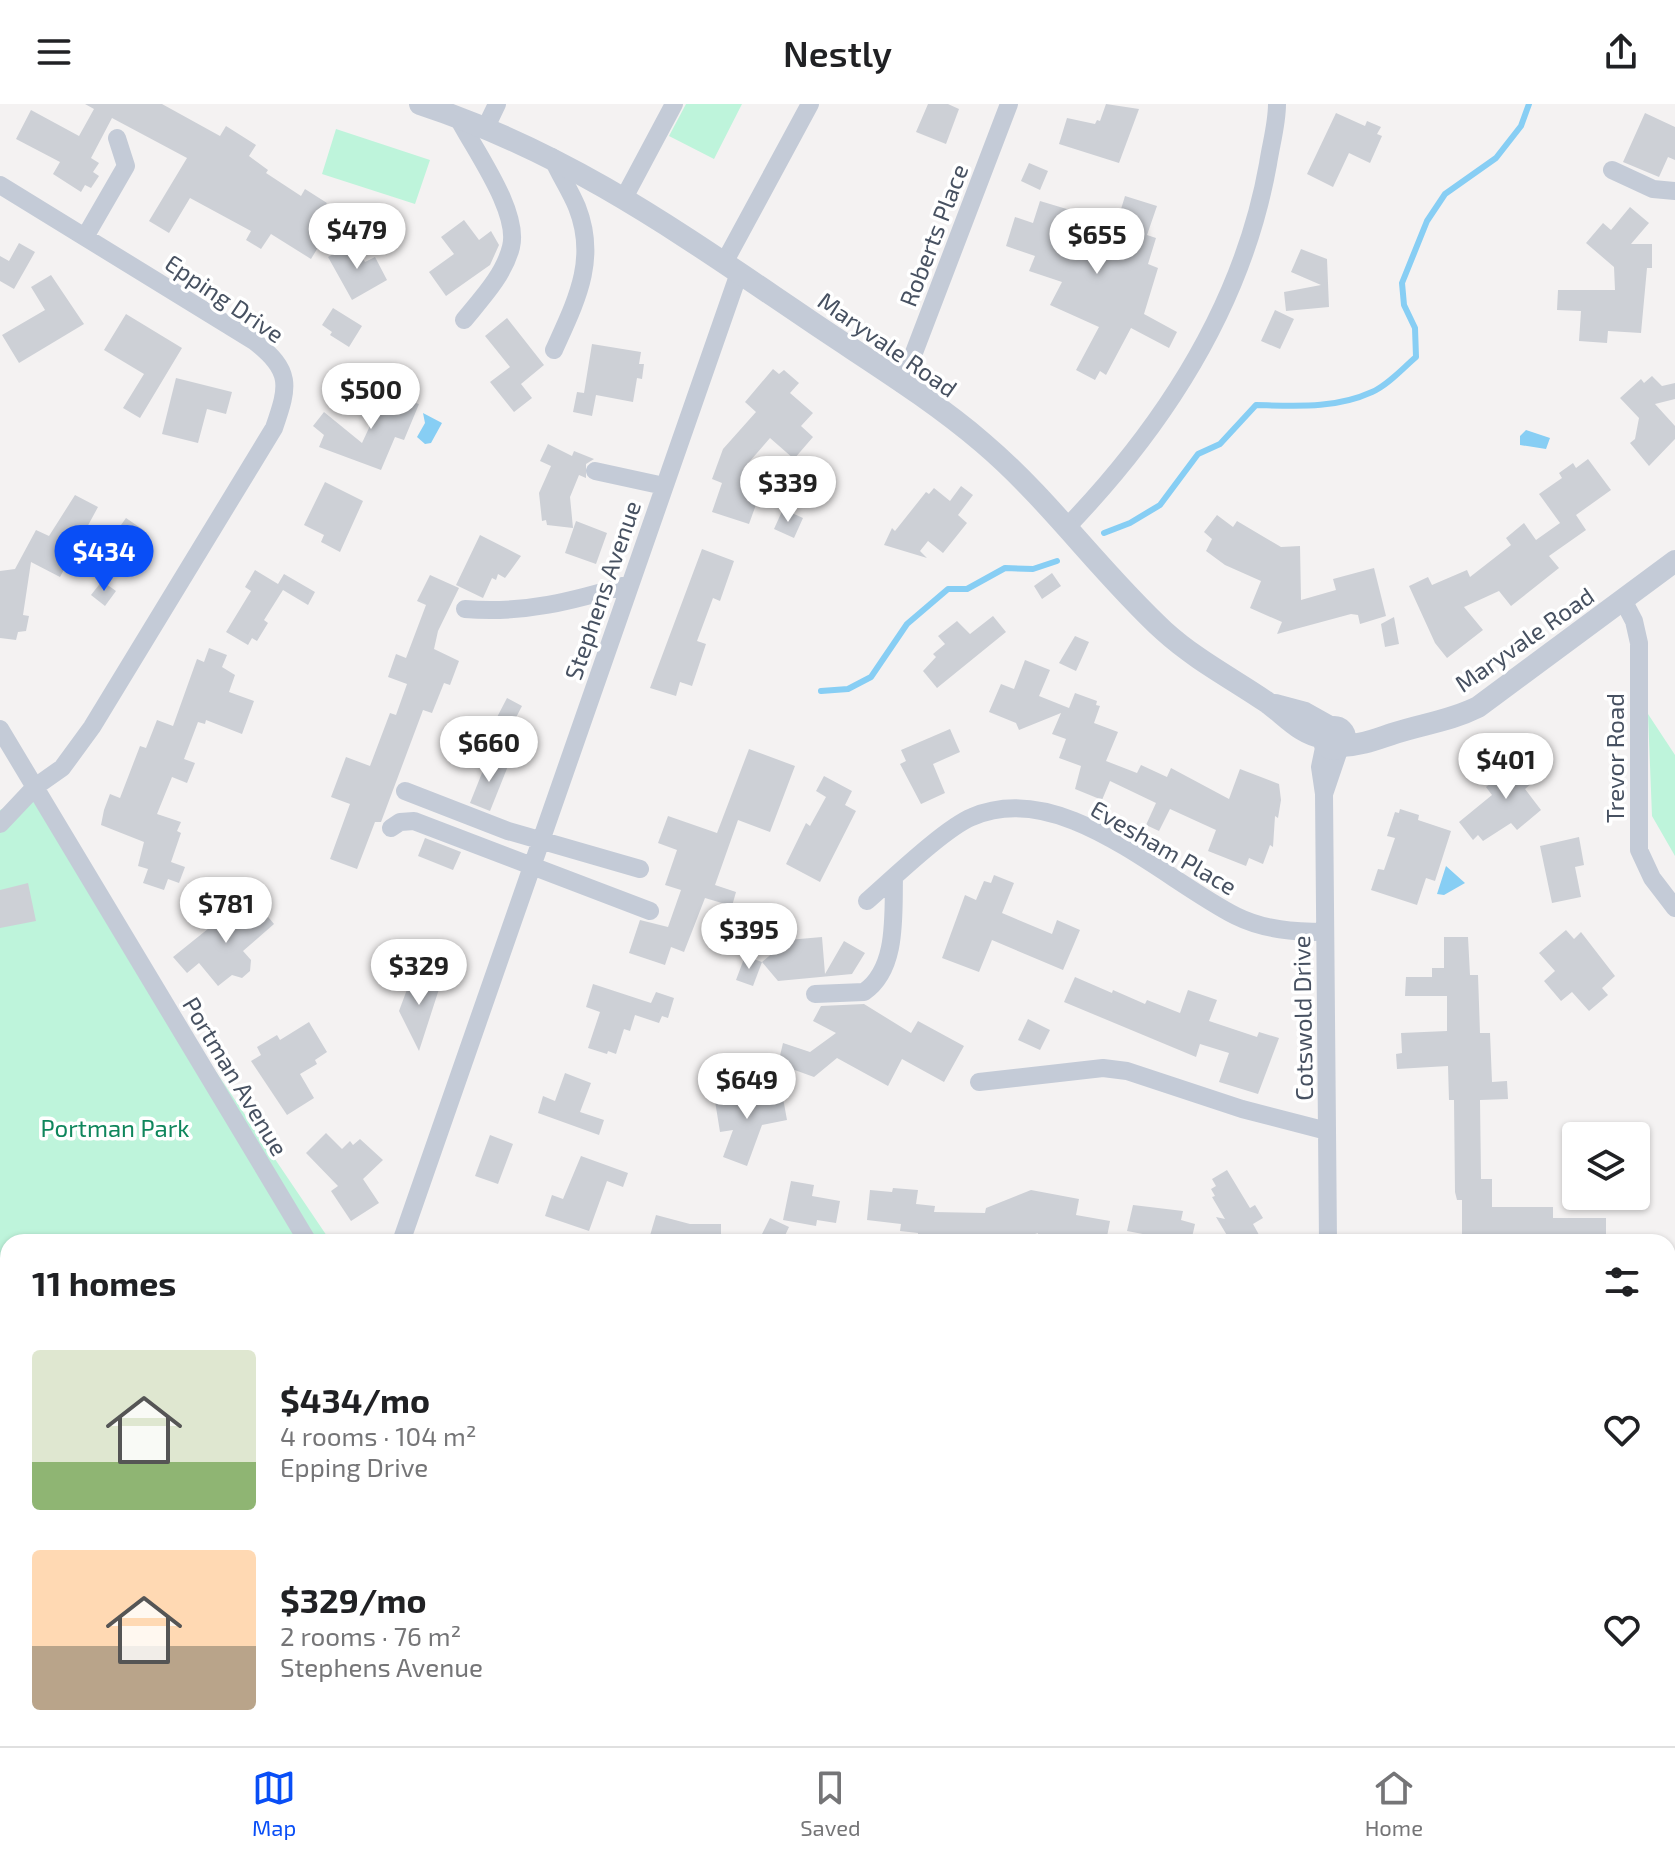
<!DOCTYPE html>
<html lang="en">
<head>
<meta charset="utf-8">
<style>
  :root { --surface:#fff; --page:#f2f2f2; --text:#202124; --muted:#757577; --line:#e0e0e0; --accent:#094ef6 }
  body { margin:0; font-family:"Exo 2",sans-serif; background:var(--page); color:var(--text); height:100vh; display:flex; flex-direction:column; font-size:30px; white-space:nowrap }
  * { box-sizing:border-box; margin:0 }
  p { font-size:26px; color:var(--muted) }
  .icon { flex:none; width:44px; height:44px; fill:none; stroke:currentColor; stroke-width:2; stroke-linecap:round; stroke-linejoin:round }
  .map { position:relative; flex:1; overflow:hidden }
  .side { position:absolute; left:0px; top:1130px; width:1676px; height:512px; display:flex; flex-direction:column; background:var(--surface); border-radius:24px 24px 0 0; box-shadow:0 2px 6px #0004 }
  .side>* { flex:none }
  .controls { position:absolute; left:1562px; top:1018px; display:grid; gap:16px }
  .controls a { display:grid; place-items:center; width:88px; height:88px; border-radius:8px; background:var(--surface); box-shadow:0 2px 6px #0004; font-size:40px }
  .price { position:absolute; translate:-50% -68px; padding:0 18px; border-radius:28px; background:#fff; color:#222; font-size:26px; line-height:52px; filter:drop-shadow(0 2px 4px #0008) }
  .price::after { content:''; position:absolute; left:50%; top:48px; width:24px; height:18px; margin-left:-12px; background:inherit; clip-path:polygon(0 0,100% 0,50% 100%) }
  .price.selected { background:var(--accent); color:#fff }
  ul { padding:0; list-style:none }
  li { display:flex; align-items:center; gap:24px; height:200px; padding:0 32px }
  li span { display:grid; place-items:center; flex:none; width:224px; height:160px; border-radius:8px; color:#555 }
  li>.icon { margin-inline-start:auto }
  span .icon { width:96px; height:96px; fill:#fffc; stroke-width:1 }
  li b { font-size:34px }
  h2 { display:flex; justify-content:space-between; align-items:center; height:96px; padding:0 32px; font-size:34px }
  header { display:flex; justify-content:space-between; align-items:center; height:104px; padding:0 32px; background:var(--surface); font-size:36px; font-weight:600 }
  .dock { display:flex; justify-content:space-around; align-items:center; height:112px; border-top:2px solid var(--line); background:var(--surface); font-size:22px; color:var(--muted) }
  .dock a { display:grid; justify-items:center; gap:4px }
  .dock .selected { color:var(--accent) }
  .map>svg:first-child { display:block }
  .green { fill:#bef4db }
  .water { fill:#87cef4 }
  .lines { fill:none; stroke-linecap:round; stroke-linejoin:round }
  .stream { stroke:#87cef4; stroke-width:6 }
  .building { fill:#cdd0d6 }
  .service { stroke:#c4cbd7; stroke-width:9 }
  .minor { stroke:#c4cbd7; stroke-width:18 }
  .tertiary { stroke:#c4cbd7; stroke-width:22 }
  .labels { text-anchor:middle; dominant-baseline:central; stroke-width:7; stroke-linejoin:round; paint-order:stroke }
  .street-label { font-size:24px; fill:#475161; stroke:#fff }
  .park-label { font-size:24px; fill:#0f865c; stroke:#fff }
</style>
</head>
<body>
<header><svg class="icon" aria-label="menu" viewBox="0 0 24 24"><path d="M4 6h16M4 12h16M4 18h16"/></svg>Nestly<svg class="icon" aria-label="share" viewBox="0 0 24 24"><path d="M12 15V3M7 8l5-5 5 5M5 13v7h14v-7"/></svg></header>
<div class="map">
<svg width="1675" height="1642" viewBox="0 0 1675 1642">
  <rect width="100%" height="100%" fill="#f4f2f2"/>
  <path class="green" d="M 686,0 L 742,0 L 714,55 L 669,32 Z
    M 336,25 L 430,56 L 415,100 L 322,70 Z
    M 1648,610 L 1675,651 L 1675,752 L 1652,712 Z
    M 29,691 L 331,1138 L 8,1138 L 8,1327 L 0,1326 L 0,706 Z"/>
  <path class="water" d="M 423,309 L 442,319 L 431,339 L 425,340 L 417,333 L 425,319 Z
    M 1526,326 L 1550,334 L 1546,345 L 1520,341 L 1520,332 Z
    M 1446,762 L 1465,779 L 1444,791 L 1437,790 Z"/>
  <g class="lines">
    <path class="stream" d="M 1104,429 L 1130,419 L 1160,401 L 1198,350 L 1220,340 L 1256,301 C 1296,302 1335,305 1372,288 C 1388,281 1403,264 1416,253 L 1415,224 L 1404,201 L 1402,179 L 1427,117 L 1445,90 L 1496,54 L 1521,22 L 1529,0
      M 821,587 L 848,585 L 871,573 L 907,520 L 948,485 L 967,485 L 1005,464 L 1033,465 L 1057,457"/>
  </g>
  <path class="building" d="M 85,0 L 162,0 L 220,32 L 226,22 L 256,41 L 249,52 L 268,66 L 266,69 L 301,92 L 305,85 L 327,99 L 321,108 L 334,117 L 311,155 L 271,130 L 261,145 L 246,136 L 251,127 L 190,94 L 169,129 L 149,117 L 187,54 L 112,14 L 91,54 L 99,59 L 93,68 L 99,72 L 91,84 L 85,81 L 81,88 L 53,70 L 60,58 L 16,35 L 31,6 L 79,32 L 94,5 Z
    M 928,0 L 948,0 L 959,5 L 946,40 L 916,28 Z
    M 1106,0 L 1139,5 L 1119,59 L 1059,40 L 1067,14 L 1095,20 L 1097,16 L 1100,17 Z
    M 1336,9 L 1365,22 L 1367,17 L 1381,23 L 1377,30 L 1382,32 L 1370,59 L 1349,49 L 1333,83 L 1307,70 Z
    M 1645,9 L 1675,23 L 1675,56 L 1668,53 L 1659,73 L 1623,58 Z
    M 1029,59 L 1048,67 L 1040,86 L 1021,77 Z
    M 1125,92 L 1157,102 L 1147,131 L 1156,134 L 1148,160 L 1158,164 L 1144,210 L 1177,228 L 1169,244 L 1131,224 L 1106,271 L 1100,267 L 1095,276 L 1076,266 L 1099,223 L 1050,201 L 1062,178 L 1029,167 L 1035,152 L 1006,142 L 1015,113 L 1033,119 L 1040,97 L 1070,106 L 1064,125 L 1111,138 Z
    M 1630,103 L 1649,119 L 1631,140 L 1652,140 L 1652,164 L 1647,164 L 1641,229 L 1608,227 L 1607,239 L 1579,237 L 1581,207 L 1557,206 L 1558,186 L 1615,186 L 1614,163 L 1586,139 L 1603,119 L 1611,126 Z
    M 464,116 L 479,136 L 491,127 L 499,141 L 490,161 L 446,192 L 429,168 L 454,150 L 441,133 Z
    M 354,138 L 365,158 L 375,153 L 387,176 L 352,196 L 328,153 Z
    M 19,139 L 35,148 L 14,185 L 0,177 L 0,152 L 9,157 Z
    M 1301,145 L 1327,155 L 1329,203 L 1286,207 L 1284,188 L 1321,181 L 1291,168 Z
    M 51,171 L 84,220 L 19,259 L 2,231 L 45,206 L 31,183 Z
    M 333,204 L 362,222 L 349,243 L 330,231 L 332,228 L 322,221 Z
    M 1275,206 L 1294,215 L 1280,245 L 1261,237 Z
    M 126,210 L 182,244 L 140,314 L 123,304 L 144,270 L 104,246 Z
    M 507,214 L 544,261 L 521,280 L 532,294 L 514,308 L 490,278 L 510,263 L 485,232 Z
    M 592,240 L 641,248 L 639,260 L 644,260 L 642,275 L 637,274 L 633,298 L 596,291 L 592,312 L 573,308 L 577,288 L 584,289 Z
    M 773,265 L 779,270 L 784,266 L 799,279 L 790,289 L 813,309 L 801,322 L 813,333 L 794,355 L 770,334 L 743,365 L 766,373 L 749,420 L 712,408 L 722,379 L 712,375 L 723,345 L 756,308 L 745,298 Z
    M 1652,272 L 1662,282 L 1675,279 L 1675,295 L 1655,300 L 1675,322 L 1675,335 L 1649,362 L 1630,339 L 1635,335 L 1639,314 L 1620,294 L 1641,275 L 1644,279 Z
    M 176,274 L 232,288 L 226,310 L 207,305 L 198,339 L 162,330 Z
    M 388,283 L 412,293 L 410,297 L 419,300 L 404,336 L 395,333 L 381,366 L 319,343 L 324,331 L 313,322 L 324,308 L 362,339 Z
    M 548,340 L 572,352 L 574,347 L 594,355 L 586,360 L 586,374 L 579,371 L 570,393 L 573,424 L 547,421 L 546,416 L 542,417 L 539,389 L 551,362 L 540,357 Z
    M 1588,355 L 1611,386 L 1576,411 L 1586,426 L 1549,452 L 1559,464 L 1511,502 L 1499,487 L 1464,503 L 1483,526 L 1447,554 L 1435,539 L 1409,482 L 1428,473 L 1432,481 L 1467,466 L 1470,473 L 1511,441 L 1506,434 L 1524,419 L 1536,436 L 1560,419 L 1539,390 L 1562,374 L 1559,369 L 1573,359 L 1576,364 Z
    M 325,378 L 363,397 L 340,448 L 321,438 L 324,431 L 304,421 Z
    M 961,382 L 973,391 L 958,411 L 967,419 L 943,449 L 928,437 L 920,447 L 927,454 L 884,441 L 892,424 L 895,427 L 926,388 L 929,390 L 934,384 L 950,397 Z
    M 75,391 L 98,403 L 60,473 L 31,458 L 23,511 L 29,512 L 26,527 L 18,528 L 16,536 L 0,534 L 0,467 L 15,465 L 36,426 L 49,432 Z
    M 783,405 L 803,414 L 794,434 L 774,425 Z
    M 1217,411 L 1233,423 L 1237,417 L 1281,443 L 1300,442 L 1301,496 L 1336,486 L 1333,475 L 1374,464 L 1386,512 L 1360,520 L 1358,511 L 1351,510 L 1277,530 L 1282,518 L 1250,504 L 1261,477 L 1225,461 L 1206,447 L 1212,435 L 1204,428 Z
    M 126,414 L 145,427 L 136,441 L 116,428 Z
    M 576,417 L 607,429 L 596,460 L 565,449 Z
    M 480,431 L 521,452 L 505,474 L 498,470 L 496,476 L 492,474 L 483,494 L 456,481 Z
    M 702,445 L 734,457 L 720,497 L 713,494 L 697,537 L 706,540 L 692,582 L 680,578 L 676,592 L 650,584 Z
    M 255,466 L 278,480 L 284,470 L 315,488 L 308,501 L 283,486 L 264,516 L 268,519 L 257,537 L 252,534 L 248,541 L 226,528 L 251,487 L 245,483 Z
    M 1052,469 L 1061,482 L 1042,495 L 1034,482 Z
    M 430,471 L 459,484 L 438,527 L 434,545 L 459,557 L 450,581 L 444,579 L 432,609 L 423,606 L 381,718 L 375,718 L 357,765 L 330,755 L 350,700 L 331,693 L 346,653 L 370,662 L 390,609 L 396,611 L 407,580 L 388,573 L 396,550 L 406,554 L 426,501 L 417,497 Z
    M 102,477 L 116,487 L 105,502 L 91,491 Z
    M 993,512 L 1006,528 L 937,584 L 923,567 L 936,553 L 933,550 L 945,540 L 938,532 L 957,517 L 970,530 Z
    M 1394,513 L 1399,540 L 1385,543 L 1381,520 Z
    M 1075,532 L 1089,538 L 1076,567 L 1059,559 Z
    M 209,544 L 227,551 L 222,563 L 235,571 L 229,588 L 254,597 L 242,630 L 206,616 L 205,620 L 198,618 L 184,655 L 195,659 L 187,679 L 172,673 L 157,710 L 181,718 L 177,727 L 181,729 L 171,758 L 185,763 L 179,779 L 168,775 L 164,786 L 143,779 L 148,765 L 138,762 L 144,738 L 101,721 L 104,706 L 110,690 L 120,694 L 140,642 L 146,644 L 157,616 L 173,622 L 197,555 L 204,558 Z
    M 1025,556 L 1050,566 L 1039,592 L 1069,604 L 1075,589 L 1097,597 L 1096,601 L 1100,602 L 1094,619 L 1118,628 L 1106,657 L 1137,669 L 1141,661 L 1167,673 L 1171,664 L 1229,695 L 1240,665 L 1279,680 L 1281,696 L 1278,714 L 1275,712 L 1273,743 L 1270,741 L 1263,760 L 1249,754 L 1246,762 L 1208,747 L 1216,726 L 1170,705 L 1159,727 L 1146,721 L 1156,699 L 1110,677 L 1102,696 L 1075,685 L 1081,662 L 1059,654 L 1066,635 L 1052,630 L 1061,609 L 1019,626 L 1016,619 L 989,608 L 1001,580 L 1014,585 Z
    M 507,594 L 522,602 L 509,627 L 494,619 Z
    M 950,625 L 960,648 L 933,660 L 945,689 L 921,700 L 900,660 L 906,657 L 901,646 Z
    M 749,645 L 795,662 L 770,728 L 738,716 L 715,781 L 736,788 L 732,802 L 705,794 L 684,848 L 671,843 L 665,861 L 629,849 L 640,816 L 668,823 L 681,786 L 665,781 L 677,746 L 658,739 L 668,712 L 717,729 Z
    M 1529,649 L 1545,668 L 1525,685 L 1541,706 L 1517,726 L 1511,719 L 1483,737 L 1478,731 L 1473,736 L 1459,718 L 1492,691 L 1486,683 Z
    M 488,654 L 508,662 L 490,707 L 470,699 Z
    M 824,672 L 852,687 L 845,701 L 856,707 L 820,778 L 786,760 L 806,719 L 810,722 L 826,693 L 816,687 Z
    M 1400,705 L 1419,711 L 1418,716 L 1451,727 L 1435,777 L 1426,774 L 1417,801 L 1371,786 L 1378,765 L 1384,766 L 1395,734 L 1387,732 L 1395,708 L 1399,709 Z
    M 1579,733 L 1584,761 L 1575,763 L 1581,793 L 1552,799 L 1540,742 Z
    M 425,734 L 461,748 L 453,766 L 418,752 Z
    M 994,771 L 1014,779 L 1002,809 L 1052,830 L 1057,816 L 1080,826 L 1063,866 L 992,836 L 979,868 L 942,854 L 965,791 L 976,796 L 984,777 L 991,779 Z
    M 28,779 L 36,817 L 0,824 L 0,786 Z
    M 254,796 L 274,820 L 243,847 L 251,856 L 250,867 L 242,874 L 232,871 L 218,882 L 199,859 L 187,869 L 173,853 L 224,812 L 228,817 Z
    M 1566,826 L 1574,835 L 1581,828 L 1615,872 L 1602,884 L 1608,891 L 1589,907 L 1572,888 L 1561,897 L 1544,877 L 1555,867 L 1539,849 Z
    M 822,833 L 825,870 L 844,837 L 865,849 L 852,870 L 778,877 L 762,858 L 788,836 Z
    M 1444,833 L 1468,833 L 1470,871 L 1478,871 L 1480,929 L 1490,929 L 1492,978 L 1507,977 L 1508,995 L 1480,996 L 1481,1075 L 1492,1075 L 1492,1103 L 1553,1103 L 1553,1114 L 1606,1114 L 1606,1138 L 1462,1138 L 1462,1096 L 1457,1096 L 1455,1088 L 1454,996 L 1449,996 L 1448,962 L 1397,965 L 1396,950 L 1402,949 L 1401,929 L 1447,927 L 1447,892 L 1405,892 L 1406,873 L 1432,873 L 1432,864 L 1444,864 Z
    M 745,852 L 762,858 L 753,882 L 736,876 Z
    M 412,872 L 440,882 L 419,947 L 399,907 Z
    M 1075,873 L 1112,889 L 1113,886 L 1145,900 L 1147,896 L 1180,909 L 1188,886 L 1217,896 L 1209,917 L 1257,933 L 1259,928 L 1279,934 L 1258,990 L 1219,978 L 1229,949 L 1200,940 L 1196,953 L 1064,898 Z
    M 593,880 L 651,899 L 656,888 L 674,894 L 668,914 L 662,912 L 659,919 L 635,911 L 630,927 L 624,925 L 616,950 L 608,947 L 607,950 L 588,944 L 600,908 L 586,903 Z
    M 864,900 L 911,929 L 918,917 L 964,942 L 944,978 L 902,955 L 888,982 L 837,954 L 814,973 L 778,960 L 783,939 L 810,948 L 836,929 L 813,917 L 821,902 Z
    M 1028,915 L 1050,926 L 1040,946 L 1018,936 Z
    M 309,918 L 327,948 L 315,956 L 317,960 L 300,970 L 314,994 L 287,1011 L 251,957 L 261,951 L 257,943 L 277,931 L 280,936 Z
    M 565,969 L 591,979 L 580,1008 L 604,1016 L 599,1031 L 538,1009 L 543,992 L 555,997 Z
    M 772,986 L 773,995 L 783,994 L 787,1016 L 762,1021 L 747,1062 L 723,1053 L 733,1026 L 720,1028 L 715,997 Z
    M 326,1029 L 342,1045 L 350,1037 L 353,1041 L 360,1035 L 383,1056 L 363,1075 L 379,1099 L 351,1117 L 331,1087 L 338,1082 L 306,1049 Z
    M 490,1031 L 513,1040 L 498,1080 L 475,1072 Z
    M 581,1052 L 628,1069 L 623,1083 L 607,1077 L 589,1127 L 545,1112 L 552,1091 L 563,1095 Z
    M 1227,1066 L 1250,1104 L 1255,1101 L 1263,1114 L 1253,1120 L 1263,1138 L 1231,1138 L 1216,1113 L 1225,1115 L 1212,1093 L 1215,1092 L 1211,1085 L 1216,1082 L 1212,1075 Z
    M 791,1077 L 814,1081 L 812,1092 L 840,1097 L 836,1119 L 817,1116 L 816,1122 L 783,1116 Z
    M 893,1084 L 918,1086 L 916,1100 L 935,1102 L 934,1108 L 985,1109 L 986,1104 L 1031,1086 L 1079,1095 L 1076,1111 L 1110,1117 L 1106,1138 L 1036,1138 L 1038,1129 L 1012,1138 L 940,1132 L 940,1138 L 918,1138 L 918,1129 L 900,1127 L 901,1120 L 867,1116 L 870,1086 L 892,1088 Z
    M 1133,1101 L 1183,1107 L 1181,1116 L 1195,1120 L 1191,1138 L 1152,1138 L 1153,1132 L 1127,1127 Z
    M 656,1111 L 690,1120 L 721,1120 L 721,1138 L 649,1135 Z
    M 770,1114 L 789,1123 L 782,1138 L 758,1138 Z"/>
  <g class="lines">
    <path class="service" d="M 361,1634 L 363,1642"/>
    <path class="minor" d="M 457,12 C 473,44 520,107 511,143 C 504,171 482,194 464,216
      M 486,23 L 497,0
      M 552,53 C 559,70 570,86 577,103 C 598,156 576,197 554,246
      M 1612,66 L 1653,85 L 1675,87
      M 0,81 L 254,237 C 292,267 289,281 274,324 L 92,623 L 62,664 L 35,683 L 0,720
      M 625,92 L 674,0
      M 85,133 L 126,62 L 117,34
      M 724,159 L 810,0
      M 902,280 L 1009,0
      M 595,367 L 664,382
      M 1067,423 C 1165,321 1243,200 1268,60 C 1271,40 1277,20 1277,0
      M 1623,496 L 1634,517 L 1639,539 L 1639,746 L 1652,774 L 1675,804
      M 465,505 C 523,510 574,497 629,480
      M 0,625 L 308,1138
      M 1325,639 L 1320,663 L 1324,690 L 1328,1138
      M 405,687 L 508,727 L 640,765
      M 1324,690 L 1340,643
      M 391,724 L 400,718 L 414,717 L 650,807
      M 867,797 C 891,776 945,724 972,713 C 1061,674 1161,774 1236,812 C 1264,826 1295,828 1325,828
      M 815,890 L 864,888 C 898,865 893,810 894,773
      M 979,978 L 1103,964 L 1127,967 L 1242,1005 L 1327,1027
      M 401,1138 L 739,169
      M 1668,1213 L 1675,1213
      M 0,1324 L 8,1340
      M 810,1634 L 814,1642
      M 1364,1634 L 1369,1642"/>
    <path class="tertiary" d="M 420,0 C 566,48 674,125 800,210 C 861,252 927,291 983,339 C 1050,396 1100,468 1164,527 C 1196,556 1233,575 1268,599 C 1286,612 1300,630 1324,634
      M 1275,601 L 1305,609 L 1330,623
      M1323 634a11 11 0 1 1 22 0a11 11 0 1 1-22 0Z
      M 1342,642 C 1362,641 1374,636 1392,630 C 1422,620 1450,617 1478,603 L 1675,457"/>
  </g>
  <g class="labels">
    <g class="street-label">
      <text transform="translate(933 131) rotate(-69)">Roberts Place</text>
      <text transform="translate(225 194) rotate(34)">Epping Drive</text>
      <text transform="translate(888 240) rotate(35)">Maryvale Road</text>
      <text transform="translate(602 486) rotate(-71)">Stephens Avenue</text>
      <text transform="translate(1524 535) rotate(-35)">Maryvale Road</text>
      <text transform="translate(1614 654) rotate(-90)">Trevor Road</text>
      <text transform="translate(1164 743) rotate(30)">Evesham Place</text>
      <text transform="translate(1302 914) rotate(-91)">Cotswold Drive</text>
      <text transform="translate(236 972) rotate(59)">Portman Avenue</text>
    </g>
    <g class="park-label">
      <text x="115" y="1023">Portman Park</text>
    </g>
  </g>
</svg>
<div class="controls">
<a><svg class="icon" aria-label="layers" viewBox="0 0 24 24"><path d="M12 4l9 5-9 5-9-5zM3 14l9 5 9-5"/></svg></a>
</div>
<b class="price" style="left:357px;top:167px">$479</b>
<b class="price" style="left:1097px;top:172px">$655</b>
<b class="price" style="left:371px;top:327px">$500</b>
<b class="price" style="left:788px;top:420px">$339</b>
<b class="price selected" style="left:104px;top:489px">$434</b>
<b class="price" style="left:489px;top:680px">$660</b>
<b class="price" style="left:1506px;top:697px">$401</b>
<b class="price" style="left:226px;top:841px">$781</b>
<b class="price" style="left:749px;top:867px">$395</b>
<b class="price" style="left:419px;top:903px">$329</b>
<b class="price" style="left:747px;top:1017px">$649</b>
<section class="side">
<h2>11 homes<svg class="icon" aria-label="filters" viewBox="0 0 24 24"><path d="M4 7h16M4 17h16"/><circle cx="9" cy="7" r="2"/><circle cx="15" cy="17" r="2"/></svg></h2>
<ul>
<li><span style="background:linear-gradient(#dfe7d0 70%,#8fb573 0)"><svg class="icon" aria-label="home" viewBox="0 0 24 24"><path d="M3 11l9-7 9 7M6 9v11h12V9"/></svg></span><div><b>$434/mo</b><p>4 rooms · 104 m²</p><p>Epping Drive</p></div><svg class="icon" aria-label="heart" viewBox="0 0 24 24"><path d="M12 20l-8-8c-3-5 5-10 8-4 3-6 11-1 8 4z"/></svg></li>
<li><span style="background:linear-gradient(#ffd9b3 60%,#b9a48a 0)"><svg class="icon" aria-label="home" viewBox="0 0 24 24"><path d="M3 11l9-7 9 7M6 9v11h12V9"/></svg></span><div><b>$329/mo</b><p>2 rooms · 76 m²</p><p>Stephens Avenue</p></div><svg class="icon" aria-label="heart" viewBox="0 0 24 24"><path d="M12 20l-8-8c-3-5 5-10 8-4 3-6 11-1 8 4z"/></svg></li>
</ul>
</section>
</div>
<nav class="dock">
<a class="selected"><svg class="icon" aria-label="map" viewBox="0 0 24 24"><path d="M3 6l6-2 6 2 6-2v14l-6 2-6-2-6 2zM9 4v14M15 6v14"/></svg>Map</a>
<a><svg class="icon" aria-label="saved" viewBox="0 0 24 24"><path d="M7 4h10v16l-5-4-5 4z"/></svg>Saved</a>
<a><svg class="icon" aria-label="home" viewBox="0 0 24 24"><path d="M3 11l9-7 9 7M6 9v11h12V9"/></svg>Home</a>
</nav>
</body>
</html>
